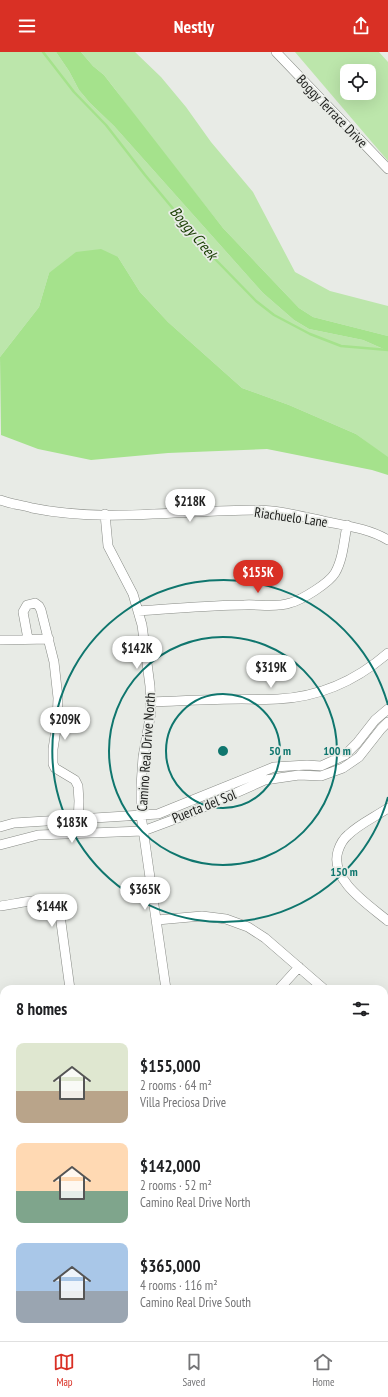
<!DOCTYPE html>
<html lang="en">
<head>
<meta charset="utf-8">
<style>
  :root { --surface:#fff; --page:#f2f2f2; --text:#202124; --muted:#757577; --line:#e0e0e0; --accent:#d93025 }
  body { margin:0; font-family:"PT Sans Narrow",sans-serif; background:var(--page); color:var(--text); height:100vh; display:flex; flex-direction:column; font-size:15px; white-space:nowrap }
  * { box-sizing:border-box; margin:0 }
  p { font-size:13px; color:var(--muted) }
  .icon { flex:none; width:22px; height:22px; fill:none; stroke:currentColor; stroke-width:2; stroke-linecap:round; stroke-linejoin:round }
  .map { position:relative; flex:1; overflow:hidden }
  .drawer { position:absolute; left:0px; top:933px; width:388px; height:356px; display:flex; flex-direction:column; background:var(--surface); border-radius:12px 12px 0 0; box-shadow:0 4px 16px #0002 }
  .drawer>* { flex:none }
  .buttons { position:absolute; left:340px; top:12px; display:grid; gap:8px }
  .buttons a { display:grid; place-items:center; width:36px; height:36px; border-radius:8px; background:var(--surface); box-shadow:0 4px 16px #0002; font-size:20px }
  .price { position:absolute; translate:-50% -34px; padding:0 9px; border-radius:14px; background:#fff; color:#222; font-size:13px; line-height:26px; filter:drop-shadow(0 1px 2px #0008) }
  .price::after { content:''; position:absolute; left:50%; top:24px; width:12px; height:9px; margin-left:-6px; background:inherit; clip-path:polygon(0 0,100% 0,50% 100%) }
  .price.active { background:var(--accent); color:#fff }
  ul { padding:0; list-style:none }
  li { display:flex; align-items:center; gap:12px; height:100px; padding:0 16px }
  li span { display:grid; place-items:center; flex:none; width:112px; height:80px; border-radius:8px; color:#555 }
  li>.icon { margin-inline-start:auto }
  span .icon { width:48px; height:48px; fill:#fffc; stroke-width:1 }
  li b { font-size:17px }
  h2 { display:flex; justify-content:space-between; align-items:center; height:48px; padding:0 16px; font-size:17px }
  header { display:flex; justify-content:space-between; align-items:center; height:52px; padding:0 16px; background:var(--accent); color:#fff; font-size:18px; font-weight:700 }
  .tab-bar { display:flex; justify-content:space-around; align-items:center; height:56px; border-top:1px solid var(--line); background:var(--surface); font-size:11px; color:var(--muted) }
  .tab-bar a { display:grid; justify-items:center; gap:2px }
  .tab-bar .active { color:var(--accent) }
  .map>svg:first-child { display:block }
  .green { fill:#bce6ab; fill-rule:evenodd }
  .water { fill:#a5e28c }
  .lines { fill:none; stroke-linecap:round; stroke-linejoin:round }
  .stream { stroke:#a5e28c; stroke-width:2.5 }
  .minor-casing { stroke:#888b86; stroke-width:10 }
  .minor { stroke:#fff; stroke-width:9 }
  .ring { fill:none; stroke:#0f766e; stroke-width:2 }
  .labels { text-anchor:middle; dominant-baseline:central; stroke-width:3.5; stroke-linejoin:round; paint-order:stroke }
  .street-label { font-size:14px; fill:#1b1c1a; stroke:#e8ebe6 }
  .water-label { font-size:15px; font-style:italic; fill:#173c00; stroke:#e8ebe6 }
  .centre { fill:#0f766e; stroke:#e8ebe6; stroke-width:2 }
  .ring-label { font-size:12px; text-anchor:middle; font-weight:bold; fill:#0f766e; stroke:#e8ebe6; stroke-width:3.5; stroke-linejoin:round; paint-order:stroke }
</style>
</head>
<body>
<header><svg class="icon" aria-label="menu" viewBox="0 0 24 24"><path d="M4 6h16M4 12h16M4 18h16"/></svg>Nestly<svg class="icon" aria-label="share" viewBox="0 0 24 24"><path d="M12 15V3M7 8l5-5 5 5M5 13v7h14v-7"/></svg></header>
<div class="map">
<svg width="388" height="1289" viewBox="0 0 388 1289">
  <rect width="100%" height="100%" fill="#e8ebe6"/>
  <path class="green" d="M 0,0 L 56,0 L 69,19 L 79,38 L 90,51 L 114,74 L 263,241 L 294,268 L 309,277 L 363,288 L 388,299 L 388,406 L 356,382 L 289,353 L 242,336 L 168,270 L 140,240 L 118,205 L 49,221 L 39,255 L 0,305 Z
    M 81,0 L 135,0 L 161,25 L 186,55 L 211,90 L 253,140 L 295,220 L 330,239 L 388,254 L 388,284 L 313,265 L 299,256 L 223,176 L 141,72 L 115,37 L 104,23 L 93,14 Z
    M 295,0 L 379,0 L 388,10 L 388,109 ZM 347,19 L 369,19 L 369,41 L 347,41 Z"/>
  <path class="water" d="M 56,0 L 81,0 L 93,14 L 104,23 L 223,176 L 299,256 L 313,265 L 388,284 L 388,299 L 363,288 L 309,277 L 294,268 L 263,241 L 114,74 L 90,51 L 79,38 L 69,19 Z
    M 101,197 L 118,205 L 140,240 L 168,270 L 242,336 L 289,353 L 356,382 L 388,405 L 388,423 L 372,418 L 267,397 L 168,401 L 91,408 L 38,397 L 1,383 L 0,305 L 39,255 L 49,221 L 76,200 Z
    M 4,958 L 4,1158 L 0,1158 L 0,960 Z"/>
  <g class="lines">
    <path class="stream" d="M 43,0 L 74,40 L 106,73 L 145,123 L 215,207 L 256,249 L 274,263 L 310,282 L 341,294 L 388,298"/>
    <defs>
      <path id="minor" d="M 276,0 L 388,117
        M 0,448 C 10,452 22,453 32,456 C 106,471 182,458 256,458 C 280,458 304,465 328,470 C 348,474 370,477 388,488
        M 105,462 L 108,494 L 133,542 L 142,573 L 150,634 L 151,660 L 143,705 L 141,734 L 141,763 L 166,937
        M 138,559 C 173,557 209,553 244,553 C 259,552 275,556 290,551 C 302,548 329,531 335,521 C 343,507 344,489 347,473
        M 28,587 L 23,560 L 27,553 L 35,551 L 39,554 L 41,558 L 54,610 L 58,646 L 57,671 L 53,697 L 53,712 L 55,716 L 75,728 L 78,734 L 79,749 L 78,771
        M 0,588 L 49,587
        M 150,650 C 181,649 211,647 242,647 C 254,647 266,648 278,647 C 320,645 357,628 388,601
        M 388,756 C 375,765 359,772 348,783 C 343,787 340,793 338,799 C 329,828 369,853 388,869
        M 0,775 L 14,771 L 158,762 L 274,715 L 307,713 L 321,714 L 345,703 L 357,691 L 375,668 L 388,657
        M 0,793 L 38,783 L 143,779 L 186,763 L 265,728 L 299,723 L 321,724 L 343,716 L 359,705 L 381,677 L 388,670
        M 0,854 C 12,853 40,845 50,850 C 55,853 58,858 60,863 L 70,937
        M 157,868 L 202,864 L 226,867 L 248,875 L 265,886 L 324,937
        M 279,937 L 299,915
        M 384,1008 L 388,1021
        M 384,1092 L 388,1068
        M 384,1153 L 388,1186
        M 0,1217 L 4,1217
        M 306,1285 L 306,1289
        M 209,1289 L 218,1285"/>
    </defs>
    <use href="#minor" class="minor-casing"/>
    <use href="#minor" class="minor"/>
  </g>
  <g class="ring">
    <circle cx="223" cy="699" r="57"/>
    <circle cx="223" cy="699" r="114"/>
    <path d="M388 745A171 171 0 1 1 388 653"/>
  </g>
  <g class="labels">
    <g class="street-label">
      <text transform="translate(332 59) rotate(46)">Boggy Terrace Drive</text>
      <text transform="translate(291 465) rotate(8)">Riachuelo Lane</text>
      <text transform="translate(146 700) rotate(-86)">Camino Real Drive North</text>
      <text transform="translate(204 754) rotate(-22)">Puerta del Sol</text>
    </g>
    <g class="water-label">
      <text transform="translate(194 181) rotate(50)">Boggy Creek</text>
    </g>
  </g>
  <circle cx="223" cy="699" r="6" class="centre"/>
  <g class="ring-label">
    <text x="280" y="703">50 m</text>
    <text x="337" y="703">100 m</text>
    <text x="344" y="824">150 m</text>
  </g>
</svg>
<div class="buttons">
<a><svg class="icon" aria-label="locate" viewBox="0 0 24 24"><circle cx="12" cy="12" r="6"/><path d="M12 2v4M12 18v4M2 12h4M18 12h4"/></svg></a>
</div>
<b class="price" style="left:190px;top:471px">$218K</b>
<b class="price active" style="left:258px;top:542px">$155K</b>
<b class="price" style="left:137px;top:618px">$142K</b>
<b class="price" style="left:271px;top:637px">$319K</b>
<b class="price" style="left:65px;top:689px">$209K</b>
<b class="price" style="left:72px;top:792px">$183K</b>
<b class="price" style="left:145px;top:859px">$365K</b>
<b class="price" style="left:52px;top:876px">$144K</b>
<section class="drawer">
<h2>8 homes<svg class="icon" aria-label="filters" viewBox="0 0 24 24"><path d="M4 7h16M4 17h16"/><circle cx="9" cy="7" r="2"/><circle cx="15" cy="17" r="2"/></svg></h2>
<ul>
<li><span style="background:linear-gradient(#dfe7d0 60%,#b9a48a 0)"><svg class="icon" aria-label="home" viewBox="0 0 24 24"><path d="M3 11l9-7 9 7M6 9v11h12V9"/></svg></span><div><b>$155,000</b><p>2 rooms · 64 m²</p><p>Villa Preciosa Drive</p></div></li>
<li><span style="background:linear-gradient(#ffd9b3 60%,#7fa58c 0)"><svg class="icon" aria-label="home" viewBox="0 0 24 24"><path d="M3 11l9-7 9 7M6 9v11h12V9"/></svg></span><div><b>$142,000</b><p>2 rooms · 52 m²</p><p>Camino Real Drive North</p></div></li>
<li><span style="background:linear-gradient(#a9c7e8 60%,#9aa5b1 0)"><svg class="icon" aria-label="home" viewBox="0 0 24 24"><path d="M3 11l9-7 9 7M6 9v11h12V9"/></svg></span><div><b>$365,000</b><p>4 rooms · 116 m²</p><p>Camino Real Drive South</p></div></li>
</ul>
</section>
</div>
<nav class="tab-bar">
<a class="active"><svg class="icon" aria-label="map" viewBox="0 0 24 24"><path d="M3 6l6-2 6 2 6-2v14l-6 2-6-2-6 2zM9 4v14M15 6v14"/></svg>Map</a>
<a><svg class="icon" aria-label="saved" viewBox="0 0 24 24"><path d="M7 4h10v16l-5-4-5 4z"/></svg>Saved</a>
<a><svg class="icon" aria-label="home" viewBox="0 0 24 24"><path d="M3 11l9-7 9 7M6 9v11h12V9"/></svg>Home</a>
</nav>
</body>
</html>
